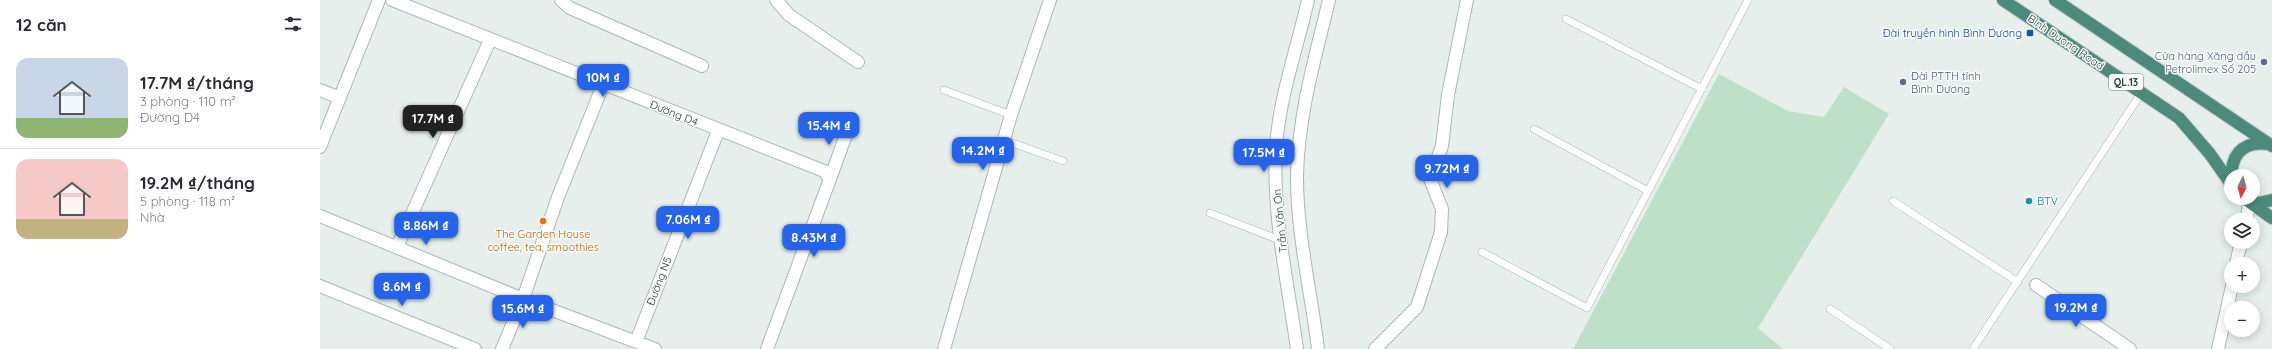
<!DOCTYPE html>
<html lang="vi">
<head>
<meta charset="utf-8">
<style>
  :root { --surface:#fff; --page:#f7f7f7; --text:#2b2b33; --muted:#7c7c81; --line:#e1e1e2; --accent:#2563eb }
  body { margin:0; font-family:Quicksand,sans-serif; background:var(--page); color:var(--text); height:100vh; display:flex; flex-direction:column; font-size:15px; white-space:nowrap }
  * { box-sizing:border-box; margin:0 }
  p { font-size:13px; color:var(--muted) }
  .icon { flex:none; width:22px; height:22px; fill:none; stroke:currentColor; stroke-width:2; stroke-linecap:round; stroke-linejoin:round }
  .map { position:relative; flex:1; overflow:hidden }
  .details { display:flex; flex-direction:column; background:var(--surface); width:320px }
  .details>* { flex:none }
  .needle { width:26px; rotate:186deg }
  .tools { position:absolute; left:1904px; top:169px; display:grid; gap:8px }
  .tools a { display:grid; place-items:center; width:36px; height:36px; border-radius:50%; background:var(--surface); box-shadow:0 2px 10px #0003; font-size:20px }
  .price { position:absolute; translate:-50% -34px; padding:0 9px; border-radius:8px; background:var(--accent); color:#fff; font-size:13px; line-height:26px; filter:drop-shadow(0 1px 2px #0008) }
  .price::after { content:''; position:absolute; left:50%; top:24px; width:12px; height:9px; margin-left:-6px; background:inherit; clip-path:polygon(0 0,100% 0,50% 100%) }
  .price.selected { background:#222; color:#fff }
  ul { padding:0; list-style:none }
  li { display:flex; align-items:center; gap:12px; height:100px; padding:0 16px }
  li+li { border-top:1px solid var(--line) }
  li span { display:grid; place-items:center; flex:none; width:112px; height:80px; border-radius:12px; color:#555 }
  li>.icon { margin-inline-start:auto }
  span .icon { width:48px; height:48px; fill:#fffc; stroke-width:1 }
  li b { font-size:17px }
  h2 { display:flex; justify-content:space-between; align-items:center; height:48px; padding:0 16px; font-size:17px }
  main { display:flex; flex:1; min-height:0 }
  .map>svg:first-child { display:block }
  .green { fill:#bfe0c8 }
  .lines { fill:none; stroke-linecap:round; stroke-linejoin:round }
  .service-casing { stroke:#a8b8b2; stroke-width:8 }
  .minor-casing { stroke:#a8b8b2; stroke-width:14 }
  .tertiary-casing { stroke:#a8b8b2; stroke-width:14 }
  .secondary-casing { stroke:#a4bbb3; stroke-width:14 }
  .trunk-casing { stroke:#c2cac8; stroke-width:14 }
  .service { stroke:#fff; stroke-width:7 }
  .minor { stroke:#fff; stroke-width:12 }
  .tertiary { stroke:#fff; stroke-width:12 }
  .secondary { stroke:#fff; stroke-width:12 }
  .trunk { stroke:#4c8a7c; stroke-width:12 }
  .transit-dot { fill:#1a4fb4; stroke:#f7fbf9; stroke-width:1.5 }
  .service-dot { fill:#5c6f8a; stroke:#f7fbf9; stroke-width:1.5 }
  .culture-dot { fill:#0f9aa8; stroke:#f7fbf9; stroke-width:1.5 }
  .food-dot { fill:#e8710a; stroke:#f7fbf9; stroke-width:1.5 }
  .labels { text-anchor:middle; dominant-baseline:central; stroke-width:3; stroke-linejoin:round; paint-order:stroke }
  .shield { fill:#f7fbf9; stroke:#637a73; stroke-width:1 }
  .shield-label { font-size:10px; font-weight:bold; fill:#24423a }
  .transit-label { font-size:11px; fill:#164399; stroke:#f7fbf9; text-anchor:end }
  .street-label { font-size:11px; fill:#24423a; stroke:#f7fbf9 }
  .service-label { font-size:11px; fill:#4e5e75; stroke:#f7fbf9; text-anchor:end }
  .culture-label { font-size:11px; fill:#0d838f; stroke:#f7fbf9; text-anchor:start }
  .food-label { font-size:11px; fill:#c56008; stroke:#f7fbf9 }
</style>
</head>
<body>
<main>
<section class="details">
<h2>12 căn<svg class="icon" aria-label="filters" viewBox="0 0 24 24"><path d="M4 7h16M4 17h16"/><circle cx="9" cy="7" r="2"/><circle cx="15" cy="17" r="2"/></svg></h2>
<ul>
<li><span style="background:linear-gradient(#c9d6e8 75%,#8fb573 0)"><svg class="icon" aria-label="home" viewBox="0 0 24 24"><path d="M3 11l9-7 9 7M6 9v11h12V9"/></svg></span><div><b>17.7M ₫/tháng</b><p>3 phòng · 110 m²</p><p>Đường D4</p></div></li>
<li><span style="background:linear-gradient(#f6c9c9 75%,#c2b280 0)"><svg class="icon" aria-label="home" viewBox="0 0 24 24"><path d="M3 11l9-7 9 7M6 9v11h12V9"/></svg></span><div><b>19.2M ₫/tháng</b><p>5 phòng · 118 m²</p><p>Nhà</p></div></li>
</ul>
</section>
<div class="map">
<svg width="1952" height="349" viewBox="0 0 1952 349">
  <rect width="100%" height="100%" fill="#e6efeb"/>
  <path class="green" d="M 1399,74 L 1468,111 L 1504,117 L 1524,87 L 1569,114 L 1438,328 L 1463,349 L 1253,349 Z"/>
  <g class="lines">
    <defs>
      <path id="service" d="M 1246,19 L 1382,89
        M 624,90 L 691,115
        M 1214,129 L 1328,191
        M 684,140 L 743,161
        M 1573,201 L 1698,282
        M 890,213 L 962,241
        M 1162,252 L 1267,308 L 1428,0
        M 1510,309 L 1570,349
        M 1653,349 L 1822,92"/>
      <path id="minor" d="M 72,0 L 504,171 L 510,179 L 447,349
        M 241,0 L 250,8 L 382,66
        M 456,0 L 469,15 L 538,62
        M 283,85 L 238,197 L 203,299 L 335,349
        M 0,90 L 20,98
        M 0,147 L 59,0
        M 510,179 L 531,121
        M 0,216 L 203,299 L 182,349
        M 77,247 L 170,40
        M 1716,285 L 1810,349
        M 0,286 L 155,349
        M 316,342 L 398,131
        M 624,349 L 691,115 L 730,0
        M 1055,349 L 1097,307 L 1121,232 L 1122,209 L 1110,179 L 1122,146 L 1128,95 L 1147,0"/>
      <path id="tertiary" d="M 977,349 C 968,283 952,215 956,148 C 959,98 977,49 988,0
        M 998,349 C 991,292 977,234 977,177 C 978,116 995,58 1009,0"/>
      <path id="secondary" d="M 1926,220 L 1930,201
        M 1916,264 L 1921,242
        M 1898,349 L 1912,286"/>
      <path id="trunk" d="M 1683,0 L 1859,118 L 1890,154 L 1911,184
        M 1735,0 L 1952,146
        M 1911,184 C 1910,157 1920,140 1949,144
        M 1924,198 L 1952,218
        M 1930,201 L 1939,203 L 1952,200"/>
    </defs>
    <use href="#service" class="service-casing"/>
    <use href="#minor" class="minor-casing"/>
    <use href="#tertiary" class="tertiary-casing"/>
    <use href="#secondary" class="secondary-casing"/>
    <use href="#trunk" class="trunk-casing"/>
    <use href="#service" class="service"/>
    <use href="#minor" class="minor"/>
    <use href="#tertiary" class="tertiary"/>
    <use href="#secondary" class="secondary"/>
    <use href="#trunk" class="trunk"/>
  </g>
  <rect class="transit-dot" x="1706" y="29" width="8" height="8" rx="2"/>
  <g class="service-dot">
    <circle cx="1944" cy="62" r="4"/>
    <circle cx="1583" cy="82" r="4"/>
  </g>
  <circle class="culture-dot" cx="1709" cy="201" r="4"/>
  <circle class="food-dot" cx="223" cy="221" r="4"/>
  <g class="labels">
    <rect class="shield" x="1789" y="74" width="34" height="16" rx="3"/>
    <g class="shield-label">
      <text x="1806" y="82">QL.13</text>
    </g>
    <g class="transit-label">
      <text x="1702" y="33">Đài truyền hình Bình Dương</text>
    </g>
    <g class="street-label">
      <text transform="translate(1746 42) rotate(34)">Binh Duong Road</text>
      <text transform="translate(354 113) rotate(22)">Đường D4</text>
      <text transform="translate(960 221) rotate(-96)">Trần Văn Ơn</text>
      <text transform="translate(339 281) rotate(-69)">Đường N5</text>
    </g>
    <g class="service-label">
      <text x="1936" y="56">Cửa hàng Xăng dầu<tspan x="1936" dy="13">Petrolimex Số 205</tspan></text>
      <text x="1591" y="76" text-anchor="start">Đài PTTH tỉnh<tspan x="1591" dy="13">Bình Dương</tspan></text>
    </g>
    <g class="culture-label">
      <text x="1717" y="201">BTV</text>
    </g>
    <g class="food-label">
      <text x="223" y="234">The Garden House<tspan x="223" dy="13">coffee, tea, smoothies</tspan></text>
    </g>
  </g>
</svg>
<div class="tools">
<a><svg class="needle" viewBox="-14 -14 28 28"><path d="M0-13l5 13h-10z" fill="#e53935"/><path d="M0 13l5-13h-10z" fill="#7c7c81"/></svg></a>
<a><svg class="icon" aria-label="layers" viewBox="0 0 24 24"><path d="M12 4l9 5-9 5-9-5zM3 14l9 5 9-5"/></svg></a>
<a>+</a>
<a>−</a>
</div>
<b class="price" style="left:283px;top:98px">10M ₫</b>
<b class="price selected" style="left:113px;top:139px">17.7M ₫</b>
<b class="price" style="left:509px;top:146px">15.4M ₫</b>
<b class="price" style="left:663px;top:171px">14.2M ₫</b>
<b class="price" style="left:944px;top:173px">17.5M ₫</b>
<b class="price" style="left:1127px;top:189px">9.72M ₫</b>
<b class="price" style="left:368px;top:240px">7.06M ₫</b>
<b class="price" style="left:106px;top:246px">8.86M ₫</b>
<b class="price" style="left:494px;top:258px">8.43M ₫</b>
<b class="price" style="left:82px;top:307px">8.6M ₫</b>
<b class="price" style="left:1756px;top:328px">19.2M ₫</b>
<b class="price" style="left:203px;top:329px">15.6M ₫</b>
</div>
</main>
</body>
</html>
